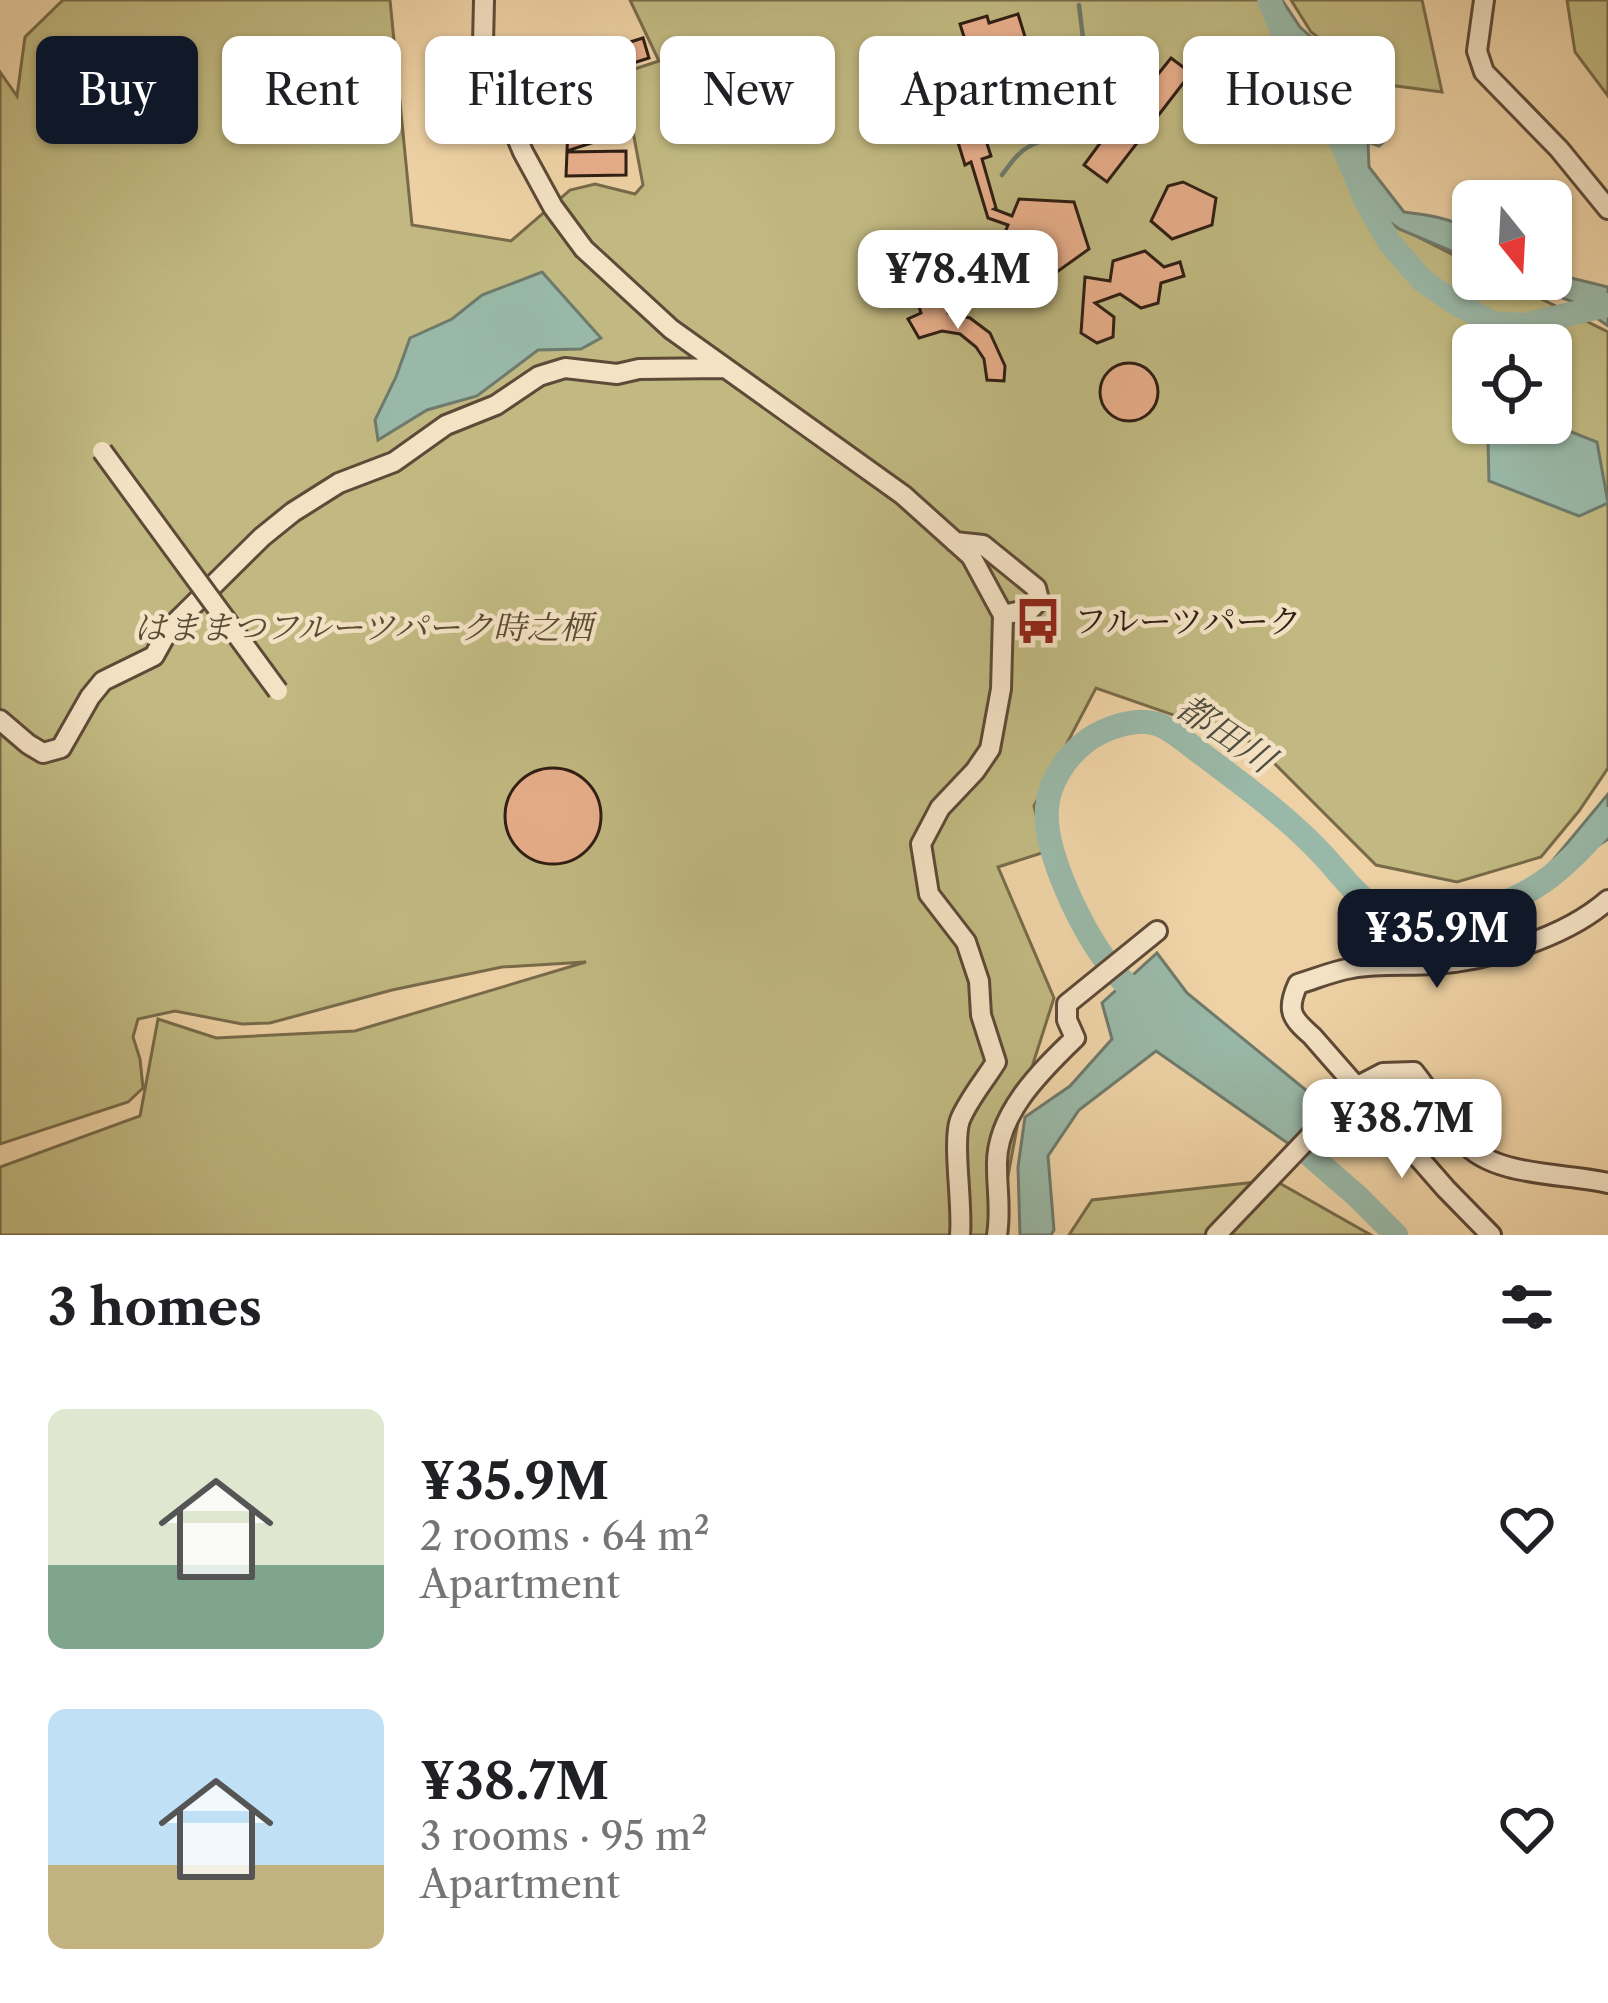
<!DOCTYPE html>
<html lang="en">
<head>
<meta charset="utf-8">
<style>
  :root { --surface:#fff; --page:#f2f2f2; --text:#202124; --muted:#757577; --accent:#111827 }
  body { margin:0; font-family:"Libre Caslon Text","Noto Serif JP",serif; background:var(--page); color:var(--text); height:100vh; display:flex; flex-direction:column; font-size:45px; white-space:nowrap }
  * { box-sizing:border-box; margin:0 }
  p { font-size:39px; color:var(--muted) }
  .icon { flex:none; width:66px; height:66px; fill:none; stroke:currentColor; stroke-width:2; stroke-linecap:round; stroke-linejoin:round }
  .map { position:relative; height:1235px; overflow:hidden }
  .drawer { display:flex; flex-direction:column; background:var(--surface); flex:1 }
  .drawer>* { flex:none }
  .hud { position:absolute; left:36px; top:36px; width:1536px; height:108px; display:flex; gap:24px }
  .needle { width:78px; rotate:162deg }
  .tools { position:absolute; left:1452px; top:180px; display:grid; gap:24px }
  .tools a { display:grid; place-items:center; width:120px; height:120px; border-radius:18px; background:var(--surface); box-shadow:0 3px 9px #0004; font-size:60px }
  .price { position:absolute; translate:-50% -102px; padding:0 27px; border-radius:24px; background:#fff; color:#222; font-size:39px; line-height:78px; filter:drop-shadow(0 3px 6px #0008) }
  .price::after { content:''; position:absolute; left:50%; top:72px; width:36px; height:27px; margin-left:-18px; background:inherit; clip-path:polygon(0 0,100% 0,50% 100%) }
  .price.current { background:var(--accent); color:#fff }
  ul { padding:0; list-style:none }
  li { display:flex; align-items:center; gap:36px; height:300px; padding:0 48px }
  li span { display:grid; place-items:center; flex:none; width:336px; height:240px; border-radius:18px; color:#555 }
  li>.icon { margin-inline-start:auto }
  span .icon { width:144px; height:144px; fill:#fffc; stroke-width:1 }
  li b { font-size:51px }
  h2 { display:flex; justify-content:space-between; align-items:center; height:144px; padding:0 48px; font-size:51px }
  .chip { padding:0 42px; border-radius:18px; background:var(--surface); box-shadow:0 3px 9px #0004; font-size:42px; line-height:108px }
  .chip.current { background:var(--accent); color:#fff }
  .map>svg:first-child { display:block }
  .green { fill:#c1b981; stroke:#786b4a; stroke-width:3; fill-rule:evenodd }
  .water { fill:#99b8a7; stroke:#6e7a6c; stroke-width:3 }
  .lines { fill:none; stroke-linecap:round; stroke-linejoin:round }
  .stream { stroke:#6e7a6c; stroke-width:4.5 }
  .river { stroke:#99b8a7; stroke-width:24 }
  .building { fill:#e9af8c; stroke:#2e1d13; stroke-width:3 }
  .minor-casing { stroke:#5e4a38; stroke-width:24 }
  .minor { stroke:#f4e2c4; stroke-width:18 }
  .minor-bridge-casing { stroke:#5e4a38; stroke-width:24; stroke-linecap:butt }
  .minor-bridge { stroke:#f4e2c4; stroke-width:18 }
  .labels { text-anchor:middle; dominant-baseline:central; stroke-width:9; stroke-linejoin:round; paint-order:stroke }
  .poi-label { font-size:33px; fill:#2e1d13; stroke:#f4e2c4; text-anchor:start }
  .park-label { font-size:33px; font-style:italic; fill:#5a4c34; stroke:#f4e2c4 }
  .water-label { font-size:36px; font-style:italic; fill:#4e4c3f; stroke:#f4e2c4 }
</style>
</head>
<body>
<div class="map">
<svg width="1608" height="1235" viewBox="0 0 1608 1235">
  <rect width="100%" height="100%" fill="#eed2a5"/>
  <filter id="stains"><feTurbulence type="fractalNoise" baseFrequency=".00167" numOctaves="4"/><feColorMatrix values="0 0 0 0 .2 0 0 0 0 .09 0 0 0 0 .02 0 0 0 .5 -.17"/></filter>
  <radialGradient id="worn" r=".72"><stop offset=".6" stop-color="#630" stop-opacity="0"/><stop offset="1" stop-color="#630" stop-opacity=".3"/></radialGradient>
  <path class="green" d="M 63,0 L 390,0 L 412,225 L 511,241 L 570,190 L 595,184 L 635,194 L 643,185 L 622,73 L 659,61 L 630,0 L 1264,0 L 1327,120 L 1395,225 L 1473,265 L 1473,279 L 1501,279 L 1608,332 L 1608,768 L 1579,811 L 1541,857 L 1457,882 L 1376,865 L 1254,743 L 1096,688 L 1034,806 L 1045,852 L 998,867 L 1054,998 L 1023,1095 L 997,1235 L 0,1235 L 0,1167 L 140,1116 L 158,1019 L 216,1038 L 355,1031 L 586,962 L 502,967 L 392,990 L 270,1023 L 242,1024 L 175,1011 L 138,1019 L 133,1037 L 140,1059 L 143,1088 L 128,1102 L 0,1144 L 0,72 L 17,96 L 25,37 ZM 1473,345 L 1551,345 L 1551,423 L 1473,423 Z
    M 1291,0 L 1422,0 L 1442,92 L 1381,84 L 1311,32 Z
    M 1567,0 L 1608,0 L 1608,96 L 1575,52 Z
    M 1274,1180 L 1371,1235 L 1069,1235 L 1092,1200 Z"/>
  <path class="water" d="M 1268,0 L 1282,0 L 1300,27 L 1331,55 L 1368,105 L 1387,139 L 1379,146 L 1368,142 L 1369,167 L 1404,212 C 1429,215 1450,218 1473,231 L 1473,260 L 1399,229 L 1379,214 L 1365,190 L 1352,151 L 1350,134 L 1331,103 L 1329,90 L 1311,55 L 1295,43 Z
    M 542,272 L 601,338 L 581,349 L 538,350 L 477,396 L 427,410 L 378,440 L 375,420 L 396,377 L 410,338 L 452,319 L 482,295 Z
    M 1551,273 L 1608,287 L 1608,326 L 1574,302 L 1528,286 L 1524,279 L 1551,279 Z
    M 1498,423 L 1549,423 L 1597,442 L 1608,503 L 1579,516 L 1489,481 L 1488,441 Z
    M 1608,794 L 1608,839 L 1525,894 Z
    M 1157,953 L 1187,993 L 1312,1095 L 1329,1172 L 1156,1051 L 1079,1110 L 1048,1156 L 1054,1230 L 1051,1235 L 1020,1235 L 1018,1167 L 1025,1117 L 1070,1086 L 1112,1039 L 1102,1003 Z"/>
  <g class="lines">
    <path class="stream" d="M 1002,175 C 1010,164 1018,152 1030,146 C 1047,137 1061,138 1071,119 L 1083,38 L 1079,5
      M 1543,345 L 1555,319
      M 1470,433 L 1493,441"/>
    <path class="river" d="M 1269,0 L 1289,47 L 1335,127 L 1366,201 L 1389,242 L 1422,280 L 1455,303 L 1493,323 L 1524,325 L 1608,305
      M 1147,1006 C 1135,993 1121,980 1110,966 C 1083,932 1043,852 1047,808 C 1049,781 1067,755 1088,740 C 1105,728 1136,717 1157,724 C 1174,730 1188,744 1202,754 C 1243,785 1285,815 1321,853 C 1346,879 1365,912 1404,919 C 1420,922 1443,916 1459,914 C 1529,903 1563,871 1608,819
      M 1305,1151 L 1357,1196 L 1396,1235"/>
  </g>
  <path class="building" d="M 1018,14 L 1034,66 L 994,78 L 1006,117 L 981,125 L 991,156 L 982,159 L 996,208 L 994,209 L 1012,216 L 1019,199 L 1074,202 L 1089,249 L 1047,279 L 1000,246 L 1008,225 L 988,218 L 971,162 L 965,165 L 949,113 L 975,105 L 966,75 L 975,72 L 960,24 L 987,16 L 989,23 Z
    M 643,38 L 649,58 L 602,73 L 550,70 L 548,81 L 513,79 L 506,41 L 605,50 Z
    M 1171,58 L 1191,73 L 1107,182 L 1084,165 L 1151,74 L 1155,78 Z
    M 573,87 L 579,101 L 574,103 L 584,127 L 616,118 L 622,133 L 567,151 L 568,130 L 544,140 L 538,126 L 562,116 L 554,95 Z
    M 626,151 L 626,175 L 566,176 L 567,152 Z
    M 1183,182 L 1216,198 L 1212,225 L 1172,239 L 1151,221 L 1168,186 Z
    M 1145,251 L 1164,267 L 1180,262 L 1184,276 L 1161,283 L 1158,303 L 1141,308 L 1120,294 L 1095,303 L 1114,317 L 1113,337 L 1097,343 L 1081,333 L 1085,277 L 1110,281 L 1113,261 Z
    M 949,295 L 948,313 L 970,318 L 990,333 L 1005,366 L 1004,381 L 987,380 L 984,359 L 976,347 L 960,334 L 942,331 L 919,338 L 908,319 L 921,313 L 917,300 Z
    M1100 392a29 29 0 1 1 58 0a29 29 0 1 1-58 0Z
    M505 816a48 48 0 1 1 96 0a48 48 0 1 1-96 0Z"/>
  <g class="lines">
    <defs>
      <path id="minor" d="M 484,0 L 483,44 L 499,95 L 523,152 L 553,207 L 584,249 L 671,329 L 903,495 L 971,556 L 1003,615 L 1001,689 L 990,749 L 975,771 L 940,808 L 921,844 L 929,894 L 966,942 L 979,981 L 981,1015 L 996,1062 C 985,1080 968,1100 960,1120 C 952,1143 963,1205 960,1235
        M 1484,0 L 1477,51 L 1484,72 L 1559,149 L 1608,209
        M 955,542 L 983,545 L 1036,588 L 1039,600 L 1031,609 L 1003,615
        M 0,720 L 28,744 L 43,753 L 61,748 L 90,697 L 103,681 L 154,656 L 169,629 L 262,537 L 293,512 L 339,483 L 394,462 L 446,425 L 496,405 L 539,376 L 565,368 L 617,374 L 639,369 L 723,368
        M 997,1235 C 1001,1211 997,1191 997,1167 C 995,1115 1041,1071 1075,1038 L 1067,1020 L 1067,1004 L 1157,931
        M 1216,1235 L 1358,1086 L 1383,1073 L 1414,1072 C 1432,1094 1445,1120 1464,1142 C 1493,1177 1566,1173 1608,1183
        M 1491,1235 L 1446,1189 L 1312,1036 C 1291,1018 1286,1010 1298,984 C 1315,979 1333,971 1352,968 C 1380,963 1407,966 1435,964 C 1491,960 1566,937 1608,900"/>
    </defs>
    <use href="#minor" class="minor-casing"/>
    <use href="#minor" class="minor"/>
    <defs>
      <path id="minor-bridge" d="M 102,451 L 278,691"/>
    </defs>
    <use href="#minor-bridge" class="minor-bridge-casing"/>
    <use href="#minor-bridge" class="minor-bridge"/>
  </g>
  <defs>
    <symbol id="bus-bare" viewBox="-9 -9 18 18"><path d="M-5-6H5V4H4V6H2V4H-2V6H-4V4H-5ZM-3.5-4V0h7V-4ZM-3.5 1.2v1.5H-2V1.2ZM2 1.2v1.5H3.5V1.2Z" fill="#8f2418" stroke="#f4e2c4" stroke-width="2.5" paint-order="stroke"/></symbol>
  </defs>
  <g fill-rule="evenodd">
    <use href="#bus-bare" x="1005" y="588" width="66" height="66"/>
  </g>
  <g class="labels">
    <g class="poi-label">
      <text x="1074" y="621">フルーツパーク</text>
    </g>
    <g class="park-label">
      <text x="363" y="627">はままつフルーツパーク時之栖</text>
    </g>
    <g class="water-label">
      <text transform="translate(1226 733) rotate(34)">都田川</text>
    </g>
  </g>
  <rect width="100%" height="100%" filter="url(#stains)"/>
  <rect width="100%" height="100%" fill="url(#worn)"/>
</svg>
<div class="tools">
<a><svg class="needle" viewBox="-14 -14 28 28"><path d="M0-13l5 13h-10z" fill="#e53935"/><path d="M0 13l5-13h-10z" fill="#757577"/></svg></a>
<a><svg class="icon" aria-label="locate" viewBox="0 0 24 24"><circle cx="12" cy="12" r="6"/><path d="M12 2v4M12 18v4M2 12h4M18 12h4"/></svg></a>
</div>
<b class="price" style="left:958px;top:332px">¥78.4M</b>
<b class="price current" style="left:1437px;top:991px">¥35.9M</b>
<b class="price" style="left:1402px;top:1181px">¥38.7M</b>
<div class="hud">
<a class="chip current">Buy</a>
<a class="chip">Rent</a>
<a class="chip">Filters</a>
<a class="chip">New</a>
<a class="chip">Apartment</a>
<a class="chip">House</a>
</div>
</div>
<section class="drawer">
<h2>3 homes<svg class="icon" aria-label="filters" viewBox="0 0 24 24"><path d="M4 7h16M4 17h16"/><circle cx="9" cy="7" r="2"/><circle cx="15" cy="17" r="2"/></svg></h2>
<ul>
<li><span style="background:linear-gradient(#dfe7d0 65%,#7fa58c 0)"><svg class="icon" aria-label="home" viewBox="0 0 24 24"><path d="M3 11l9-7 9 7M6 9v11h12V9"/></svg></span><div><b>¥35.9M</b><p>2 rooms · 64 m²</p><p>Apartment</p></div><svg class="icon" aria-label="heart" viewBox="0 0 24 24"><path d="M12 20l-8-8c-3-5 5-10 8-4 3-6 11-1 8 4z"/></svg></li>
<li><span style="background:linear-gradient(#bfe0f5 65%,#c2b280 0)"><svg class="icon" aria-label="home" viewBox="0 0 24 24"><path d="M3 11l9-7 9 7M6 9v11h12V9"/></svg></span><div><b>¥38.7M</b><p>3 rooms · 95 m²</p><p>Apartment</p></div><svg class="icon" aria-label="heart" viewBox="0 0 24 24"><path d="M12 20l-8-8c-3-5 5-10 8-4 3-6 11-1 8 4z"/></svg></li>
</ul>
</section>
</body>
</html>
